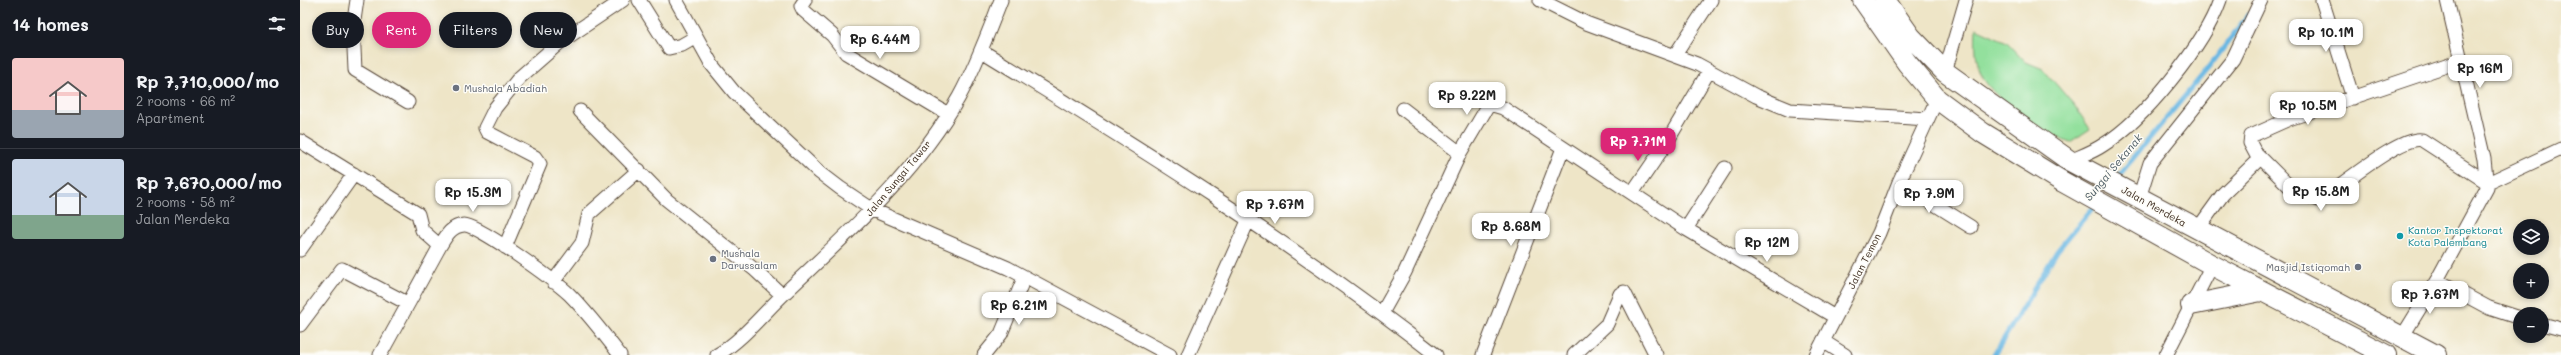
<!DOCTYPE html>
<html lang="en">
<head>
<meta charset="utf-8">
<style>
  :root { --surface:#171b24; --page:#242831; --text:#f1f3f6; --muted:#9ea1a6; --line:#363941; --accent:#db2777 }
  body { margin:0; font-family:Mali,sans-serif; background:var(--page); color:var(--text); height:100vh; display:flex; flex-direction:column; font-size:15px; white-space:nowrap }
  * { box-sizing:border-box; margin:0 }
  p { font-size:13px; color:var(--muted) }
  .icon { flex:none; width:22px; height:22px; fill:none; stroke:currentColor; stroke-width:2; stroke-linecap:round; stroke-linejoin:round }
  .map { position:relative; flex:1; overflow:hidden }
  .panel { display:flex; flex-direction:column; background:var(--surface); width:300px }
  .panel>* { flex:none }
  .guide { position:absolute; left:12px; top:12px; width:380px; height:36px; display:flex; gap:8px }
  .tools { position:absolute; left:2213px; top:219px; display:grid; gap:8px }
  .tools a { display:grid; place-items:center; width:36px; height:36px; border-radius:50%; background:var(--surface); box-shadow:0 2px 6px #0003; font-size:20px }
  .price { position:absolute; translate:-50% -34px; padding:0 9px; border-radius:8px; background:#fff; color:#222; font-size:13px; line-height:26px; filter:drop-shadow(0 1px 2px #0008) }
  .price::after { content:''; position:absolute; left:50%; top:24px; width:12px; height:9px; margin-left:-6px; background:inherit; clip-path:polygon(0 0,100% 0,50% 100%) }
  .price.on { background:var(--accent); color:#fff }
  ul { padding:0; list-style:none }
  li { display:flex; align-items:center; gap:12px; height:100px; padding:0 12px }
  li+li { border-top:1px solid var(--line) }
  li span { display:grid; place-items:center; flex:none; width:112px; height:80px; border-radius:4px; color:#555 }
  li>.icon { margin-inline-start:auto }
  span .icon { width:48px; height:48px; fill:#fffc; stroke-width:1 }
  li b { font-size:17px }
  h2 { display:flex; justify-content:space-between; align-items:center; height:48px; padding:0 12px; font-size:17px }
  .tag { padding:0 14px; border-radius:18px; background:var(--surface); box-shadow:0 2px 6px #0003; font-size:14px; line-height:36px }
  .tag.on { background:var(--accent); color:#fff }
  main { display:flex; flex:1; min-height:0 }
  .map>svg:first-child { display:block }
  .green { fill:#93e09d; stroke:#67855e }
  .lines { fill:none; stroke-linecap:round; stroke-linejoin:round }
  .stream { stroke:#69b7e3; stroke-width:5 }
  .minor-casing { stroke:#564637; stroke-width:15 }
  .primary-casing { stroke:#564637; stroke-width:22 }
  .minor { stroke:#fff; stroke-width:13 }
  .primary { stroke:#fff; stroke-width:20 }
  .worship-dot { fill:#6b7280; stroke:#fdfcf7; stroke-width:1.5 }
  .culture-dot { fill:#0f9aa8; stroke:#fdfcf7; stroke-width:1.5 }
  .labels { text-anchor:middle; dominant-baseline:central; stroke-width:3; stroke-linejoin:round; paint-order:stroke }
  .worship-label { font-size:10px; fill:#5b616d; stroke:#fdfcf7; text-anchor:start }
  .street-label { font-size:10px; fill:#3b2a1e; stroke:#fdfcf7 }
  .culture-label { font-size:10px; fill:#0d838f; stroke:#fdfcf7; text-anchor:start }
  .water-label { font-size:11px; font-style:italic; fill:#4b5b63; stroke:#fdfcf7 }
</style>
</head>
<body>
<main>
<section class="panel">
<h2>14 homes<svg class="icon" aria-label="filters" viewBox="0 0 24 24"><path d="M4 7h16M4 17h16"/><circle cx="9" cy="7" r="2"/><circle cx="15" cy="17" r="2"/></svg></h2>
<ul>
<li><span style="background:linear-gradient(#f6c9c9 65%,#9aa5b1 0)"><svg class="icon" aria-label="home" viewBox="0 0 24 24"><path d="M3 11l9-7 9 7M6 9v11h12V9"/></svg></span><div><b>Rp 7,710,000/mo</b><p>2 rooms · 66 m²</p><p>Apartment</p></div></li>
<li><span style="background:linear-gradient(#c9d6e8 70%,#7fa58c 0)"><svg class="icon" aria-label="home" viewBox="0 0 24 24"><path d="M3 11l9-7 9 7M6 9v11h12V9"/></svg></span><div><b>Rp 7,670,000/mo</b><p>2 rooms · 58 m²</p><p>Jalan Merdeka</p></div></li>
</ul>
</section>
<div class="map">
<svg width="2261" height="355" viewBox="0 0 2261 355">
  <rect width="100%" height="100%" fill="#fdfcf7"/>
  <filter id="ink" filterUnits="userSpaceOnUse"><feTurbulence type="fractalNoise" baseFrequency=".025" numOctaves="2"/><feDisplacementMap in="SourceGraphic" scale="8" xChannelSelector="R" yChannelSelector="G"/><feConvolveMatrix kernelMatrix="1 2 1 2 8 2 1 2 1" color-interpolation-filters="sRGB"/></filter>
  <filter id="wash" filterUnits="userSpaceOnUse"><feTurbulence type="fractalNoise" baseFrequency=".012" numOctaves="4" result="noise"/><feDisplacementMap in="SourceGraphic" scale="16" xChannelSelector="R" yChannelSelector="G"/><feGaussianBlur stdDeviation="0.9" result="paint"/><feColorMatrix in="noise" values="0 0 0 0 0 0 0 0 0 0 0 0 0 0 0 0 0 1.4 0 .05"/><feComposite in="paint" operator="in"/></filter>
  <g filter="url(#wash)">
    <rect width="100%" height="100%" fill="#eee5c7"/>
    <path class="green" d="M 1676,28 L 1707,42 L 1726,62 L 1743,69 L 1774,105 L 1790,129 L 1770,142 C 1744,132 1692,100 1681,74 C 1675,59 1675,43 1676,28 Z"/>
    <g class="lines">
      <path class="stream" d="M 1815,180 L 1910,66 L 1948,15
        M 1694,355 L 1757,251 L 1795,205"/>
    </g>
  </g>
  <g filter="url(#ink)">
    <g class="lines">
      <defs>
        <path id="minor" d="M 57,0 L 53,27 L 55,70 L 108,102
          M 339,0 L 369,48 L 382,45 L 396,37
          M 376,0 L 412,65 L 434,92 L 519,172 L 540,188 L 573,210 L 708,268 L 870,355
          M 505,0 L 501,6 L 503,10 L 532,35 L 546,53 L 648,114
          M 1240,0 L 1286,23 L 1397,64 L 1456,96 L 1490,110 L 1627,119
          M 2022,0 L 2053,98
          M 682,51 C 837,146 993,243 1136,355
          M 1375,55 L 1411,0
          M 1645,72 L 1666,0
          M 280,111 L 367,200 L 455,270 L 482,295
          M 0,141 L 118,214 L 122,230 L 140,246 C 146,236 151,226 164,225 C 178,224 256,282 269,294 C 288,313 304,334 320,355
          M 1160,153 L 1188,106 L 1193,105 L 1203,108 L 1386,229 L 1425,168
          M 1957,154 L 1993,190 L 2019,200 C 2040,187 2101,135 2122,140 L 2188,183
          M 1770,161 C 1781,156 1793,152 1803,145 C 1843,121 1905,44 1920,0
          M 1599,182 L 1671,227
          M 2188,183 L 2261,149
          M 1332,193 L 1365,145 L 1409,71
          M 1839,198 L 1850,163 L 1933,59 L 1961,0
          M 1386,229 L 1535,317
          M 1897,230 L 1923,194 L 1956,162 L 1958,158 L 1950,143 L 1951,136 L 1989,119 L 2161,61
          M 205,247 L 240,164 L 235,157 L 187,132 L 185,128 L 195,108 L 219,78 L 259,43 L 323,0
          M 0,250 L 54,174
          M 2137,280 L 2189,308 L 2220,318
          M 253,282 L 282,243 L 289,214 L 339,170
          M 1082,313 L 1105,272 L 1160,153 L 1103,109
          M 2242,324 L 2261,329
          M 0,325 L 42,269 L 107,303
          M 2102,337 L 2137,280 L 2187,188 L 2184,159 L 2147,0
          M 1523,341 L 1545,355
          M 80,355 L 140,246
          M 417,355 C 444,339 465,311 488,290 C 550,231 616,173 659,97 C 676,66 688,33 701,0
          M 684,355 L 701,334 L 724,278
          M 888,355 L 948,221
          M 1183,355 L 1263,148
          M 1274,355 L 1307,324 L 1320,294 L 1324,292 L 1356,355
          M 1516,355 L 1579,233 L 1599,182 L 1637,99
          M 1866,355 L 1912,265"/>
        <path id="primary" d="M 1563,0 L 1607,63 L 1637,99 L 1683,133 L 1763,182 L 1912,265 L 2086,355
          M 1585,0 L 1611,37 L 1645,72 L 1770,161 L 2136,355
          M 1891,305 L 1961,291"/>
      </defs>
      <use href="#minor" class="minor-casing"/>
      <use href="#primary" class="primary-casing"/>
      <use href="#minor" class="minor"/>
      <use href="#primary" class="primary"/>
    </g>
  </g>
  <g class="worship-dot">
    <circle cx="156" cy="88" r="4"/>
    <circle cx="413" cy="259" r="4"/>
    <circle cx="2058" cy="267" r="4"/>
  </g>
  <circle class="culture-dot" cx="2100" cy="236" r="4"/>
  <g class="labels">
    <g class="worship-label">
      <text x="164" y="88">Mushala Abadiah</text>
      <text x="421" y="253">Mushala<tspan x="421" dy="12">Darussalam</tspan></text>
      <text x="2050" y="267" text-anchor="end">Masjid Istiqomah</text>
    </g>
    <g class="street-label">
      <text transform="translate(598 178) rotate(-50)">Jalan Sungai Tawar</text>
      <text transform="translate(1854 206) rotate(29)">Jalan Merdeka</text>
      <text transform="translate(1564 261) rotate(-63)">Jalan Temon</text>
    </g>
    <g class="culture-label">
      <text x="2108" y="230">Kantor Inspektorat<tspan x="2108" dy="12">Kota Palembang</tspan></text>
    </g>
    <g class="water-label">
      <text transform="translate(1813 167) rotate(-50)">Sungai Sekanak</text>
    </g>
  </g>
</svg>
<div class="tools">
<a><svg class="icon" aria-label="layers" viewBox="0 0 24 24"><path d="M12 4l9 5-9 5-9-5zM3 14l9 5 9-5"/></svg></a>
<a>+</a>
<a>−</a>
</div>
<b class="price" style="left:2026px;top:53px">Rp 10.1M</b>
<b class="price" style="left:580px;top:60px">Rp 6.44M</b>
<b class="price" style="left:2180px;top:89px">Rp 16M</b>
<b class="price" style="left:1167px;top:116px">Rp 9.22M</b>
<b class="price" style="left:2008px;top:126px">Rp 10.5M</b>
<b class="price on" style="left:1338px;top:162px">Rp 7.71M</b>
<b class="price" style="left:2021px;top:212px">Rp 15.8M</b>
<b class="price" style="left:173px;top:213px">Rp 15.3M</b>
<b class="price" style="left:1629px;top:214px">Rp 7.9M</b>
<b class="price" style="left:975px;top:225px">Rp 7.67M</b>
<b class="price" style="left:1211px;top:247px">Rp 8.68M</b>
<b class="price" style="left:1467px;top:263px">Rp 12M</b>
<b class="price" style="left:2130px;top:315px">Rp 7.67M</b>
<b class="price" style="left:719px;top:326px">Rp 6.21M</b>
<div class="guide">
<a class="tag">Buy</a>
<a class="tag on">Rent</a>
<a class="tag">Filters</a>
<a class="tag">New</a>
</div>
</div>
</main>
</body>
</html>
